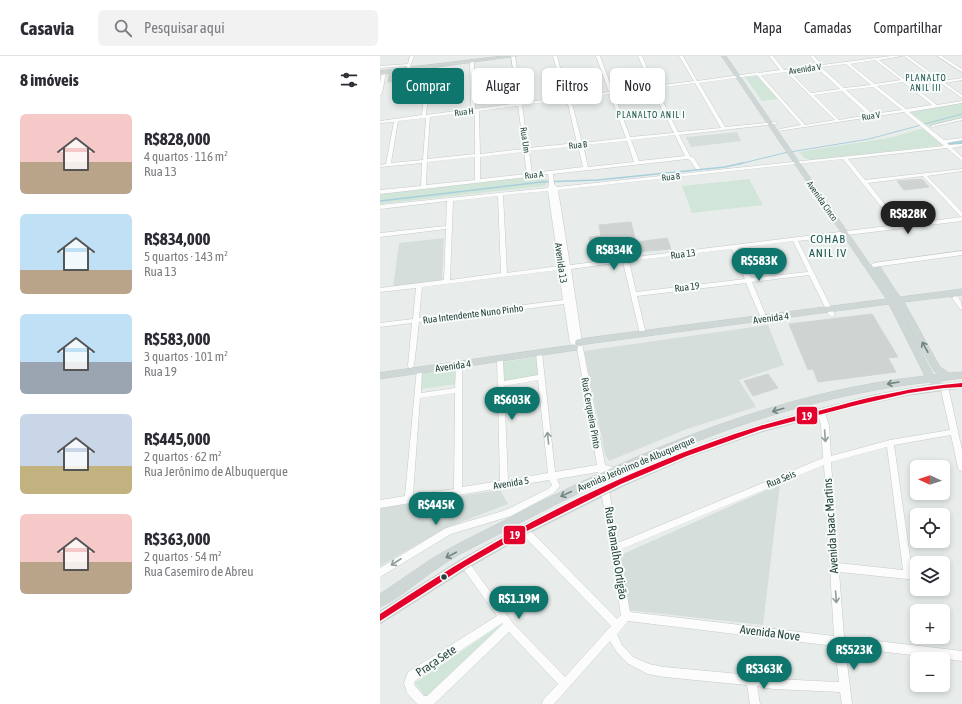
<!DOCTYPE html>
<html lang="pt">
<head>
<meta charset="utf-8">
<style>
  :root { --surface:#fff; --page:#f2f2f3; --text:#2b2b33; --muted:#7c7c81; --line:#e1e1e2; --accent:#0f766e }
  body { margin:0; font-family:"Asap Condensed",sans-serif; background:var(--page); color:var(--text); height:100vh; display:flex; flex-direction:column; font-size:15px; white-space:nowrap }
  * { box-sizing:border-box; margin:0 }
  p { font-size:13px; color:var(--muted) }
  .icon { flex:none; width:22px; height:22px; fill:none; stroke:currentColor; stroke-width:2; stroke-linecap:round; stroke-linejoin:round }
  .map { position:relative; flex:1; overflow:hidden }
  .panel { display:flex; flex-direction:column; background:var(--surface); width:380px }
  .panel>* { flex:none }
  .hud { position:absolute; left:12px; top:12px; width:380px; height:36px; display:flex; gap:8px }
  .needle { width:26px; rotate:273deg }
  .buttons { position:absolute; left:530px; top:404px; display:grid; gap:8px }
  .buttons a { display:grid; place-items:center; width:40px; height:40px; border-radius:6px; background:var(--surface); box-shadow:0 2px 6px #0003; font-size:20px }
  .price { position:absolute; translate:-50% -34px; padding:0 9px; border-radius:14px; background:var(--accent); color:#fff; font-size:13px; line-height:26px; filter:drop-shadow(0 1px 2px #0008) }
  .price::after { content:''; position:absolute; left:50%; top:24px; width:12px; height:9px; margin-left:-6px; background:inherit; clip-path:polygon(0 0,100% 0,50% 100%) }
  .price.current { background:#222; color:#fff }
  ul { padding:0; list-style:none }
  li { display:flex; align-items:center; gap:12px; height:100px; padding:0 20px }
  li span { display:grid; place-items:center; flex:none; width:112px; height:80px; border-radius:6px; color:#555 }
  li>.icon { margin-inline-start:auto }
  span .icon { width:48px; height:48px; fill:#fffc; stroke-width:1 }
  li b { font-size:17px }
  h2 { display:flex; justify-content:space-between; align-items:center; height:48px; padding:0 20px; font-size:17px }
  .pill { padding:0 14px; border-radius:6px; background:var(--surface); box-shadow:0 2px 6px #0003; font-size:14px; line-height:36px }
  .pill.current { background:var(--accent); color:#fff }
  header { display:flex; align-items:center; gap:24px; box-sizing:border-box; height:56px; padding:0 20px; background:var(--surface); border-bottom:1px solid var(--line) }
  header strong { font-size:19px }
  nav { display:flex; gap:22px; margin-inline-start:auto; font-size:14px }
  .search { width:280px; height:36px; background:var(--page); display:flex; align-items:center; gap:10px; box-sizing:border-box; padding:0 14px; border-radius:6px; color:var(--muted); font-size:15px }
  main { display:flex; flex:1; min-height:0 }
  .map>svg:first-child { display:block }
  .built { fill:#d6dedb }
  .green { fill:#d1e6d9 }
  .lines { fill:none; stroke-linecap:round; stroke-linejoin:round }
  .stream-far1 { stroke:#a8cfdc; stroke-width:1 }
  .stream { stroke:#a8cfdc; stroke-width:1.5 }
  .canal { fill:#a8cfdc; fill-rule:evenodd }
  .building { fill:#cfd4d2; stroke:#d1d6d4 }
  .minor-casing { stroke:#c5cac8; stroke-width:1 }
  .major-casing { stroke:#c3ccca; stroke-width:1 }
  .minor { fill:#fcfcfc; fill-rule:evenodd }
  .major { fill:#cfd7d6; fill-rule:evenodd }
  .bus-1-casing { stroke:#f7fbf9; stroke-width:3 }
  .bus-1 { fill:#e4002b; fill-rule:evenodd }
  .oneway { stroke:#718582 }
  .oneway2 { stroke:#909f9c }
  .bus-dot { fill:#24423d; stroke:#f7fbf9; stroke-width:1.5 }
  .labels { text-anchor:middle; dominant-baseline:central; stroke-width:4; stroke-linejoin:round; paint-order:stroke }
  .far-street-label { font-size:9px; fill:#24423d; stroke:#f7fbf9 }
  .far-neighbourhood-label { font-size:9px; letter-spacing:1px; fill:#1e554e; stroke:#f7fbf9 }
  .street-label { font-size:10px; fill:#24423d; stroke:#f7fbf9 }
  .quarter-label { font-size:12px; letter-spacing:1px; fill:#1e554e; stroke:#f7fbf9 }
  .near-street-label { font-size:12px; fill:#24423d; stroke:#f7fbf9 }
  .line-badge { stroke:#f7fbf9; stroke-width:1.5 }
  .badge-label { font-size:11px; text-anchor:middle; font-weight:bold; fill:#fff }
</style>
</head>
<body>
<header>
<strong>Casavia</strong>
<div class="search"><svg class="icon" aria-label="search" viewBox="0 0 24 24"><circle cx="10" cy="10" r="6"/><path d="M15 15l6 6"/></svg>Pesquisar aqui</div>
<nav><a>Mapa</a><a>Camadas</a><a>Compartilhar</a></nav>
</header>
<main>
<section class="panel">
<h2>8 imóveis<svg class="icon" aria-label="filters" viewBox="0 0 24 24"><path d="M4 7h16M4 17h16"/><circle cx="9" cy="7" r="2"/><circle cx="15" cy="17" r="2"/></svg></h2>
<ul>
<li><span style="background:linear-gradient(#f6c9c9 60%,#b9a48a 0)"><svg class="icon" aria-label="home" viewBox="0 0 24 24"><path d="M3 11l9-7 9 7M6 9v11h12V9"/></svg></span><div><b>R$828,000</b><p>4 quartos · 116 m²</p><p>Rua 13</p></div></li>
<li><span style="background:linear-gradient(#bfe0f5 70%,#b9a48a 0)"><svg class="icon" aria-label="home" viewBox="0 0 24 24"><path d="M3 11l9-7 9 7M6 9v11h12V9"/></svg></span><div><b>R$834,000</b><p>5 quartos · 143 m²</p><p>Rua 13</p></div></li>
<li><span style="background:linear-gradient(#bfe0f5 60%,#9aa5b1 0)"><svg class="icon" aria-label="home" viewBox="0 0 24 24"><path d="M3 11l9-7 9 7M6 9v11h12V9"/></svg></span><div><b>R$583,000</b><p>3 quartos · 101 m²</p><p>Rua 19</p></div></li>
<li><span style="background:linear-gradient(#c9d6e8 65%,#c2b280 0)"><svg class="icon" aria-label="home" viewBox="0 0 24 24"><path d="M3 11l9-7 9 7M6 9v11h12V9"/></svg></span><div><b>R$445,000</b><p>2 quartos · 62 m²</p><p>Rua Jerônimo de Albuquerque</p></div></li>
<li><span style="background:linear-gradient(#f6c9c9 60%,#b9a48a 0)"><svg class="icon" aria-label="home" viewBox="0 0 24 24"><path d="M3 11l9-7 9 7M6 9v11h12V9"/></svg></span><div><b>R$363,000</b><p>2 quartos · 54 m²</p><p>Rua Casemiro de Abreu</p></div></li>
</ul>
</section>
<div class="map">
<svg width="582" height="648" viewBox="0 0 582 648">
  <rect width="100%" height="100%" fill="#e8edeb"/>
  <path class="built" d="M 357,76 L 361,85 L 311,91 L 306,81 Z
    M 64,182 L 62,225 L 13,231 L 19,187 Z
    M 388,269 L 404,309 L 359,324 L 376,351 L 307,373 L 229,405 L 225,398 L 204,295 Z
    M 400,428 L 383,569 L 247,554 L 241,503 L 243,498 Z
    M 120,434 L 128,448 L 68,471 L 0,510 L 0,452 Z"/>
  <path class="green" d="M 377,20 L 398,43 L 382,45 L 365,21 Z
    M 582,47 L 582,61 L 548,70 L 530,56 Z
    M 544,72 L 563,89 L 435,104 L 425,103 L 419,96 L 509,82 Z
    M 158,120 L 168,124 L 165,130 L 0,148 L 0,138 Z
    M 369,123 L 383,149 L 312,157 L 302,130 Z
    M 157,301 L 160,320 L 124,326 L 123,306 Z
    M 77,310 L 76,328 L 41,333 L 42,315 Z
    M 123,567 L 46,642 L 35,627 Z"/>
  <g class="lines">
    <path class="stream-far1" d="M 359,108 L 404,97 L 489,83 L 582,58"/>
    <path class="stream" d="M 0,145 L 161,126 L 218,124 L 345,111 L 363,107"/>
    <path class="canal" d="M 582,85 L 582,89 L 569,90 L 566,88 L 569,86 Z"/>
  </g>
  <path class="building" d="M 27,17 L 26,25 L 8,26 L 9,19 Z
    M 542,123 L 549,131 L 524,134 L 517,125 Z
    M 251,166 L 256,186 L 287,182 L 291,193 L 212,200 L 209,181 L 221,180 L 219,169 Z
    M 492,258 L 518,301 L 508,302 L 516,316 L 438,326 L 433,313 L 428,314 L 409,268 Z
    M 388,318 L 398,332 L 373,340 L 364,325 Z"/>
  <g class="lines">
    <defs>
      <path id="minor" d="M 30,0 L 34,0 L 29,14 L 27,14 L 27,10 L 0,12 L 0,10 L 28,8 Z
        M 131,0 L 135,0 L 142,47 L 184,41 L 173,0 L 177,0 L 188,41 L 229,36 L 216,0 L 220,0 L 233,35 L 271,30 L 258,0 L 262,0 L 275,30 L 314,25 L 299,0 L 303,0 L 317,25 L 375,17 L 377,16 L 379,17 L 400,14 L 389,0 L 393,0 L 404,14 L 438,9 L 430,0 L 434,0 L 442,9 L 511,0 L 522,0 L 499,4 L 525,24 L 551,20 L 524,0 L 528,0 L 562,25 L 582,22 L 582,24 L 565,27 L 582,39 L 582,42 L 554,22 L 528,26 L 557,49 L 582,45 L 582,47 L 529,56 L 564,84 L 582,82 L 582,84 L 567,87 L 569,89 L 582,88 L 582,90 L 572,92 L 582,101 L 582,105 L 567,92 L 468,103 L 485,124 L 582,113 L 582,115 L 547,120 L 582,156 L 582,161 L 580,160 L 543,120 L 488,127 L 521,169 L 582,161 L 582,165 L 418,185 L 455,259 L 452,261 L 449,259 L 429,219 L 372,226 L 389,267 L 386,269 L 383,267 L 366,227 L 257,240 L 266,278 L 263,280 L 260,278 L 243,206 L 191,213 L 202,286 L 201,288 L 199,288 L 196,287 L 193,289 L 190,287 L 184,248 L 39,266 L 34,310 L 31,312 L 29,312 L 28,310 L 32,267 L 0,271 L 0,267 L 33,263 L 36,232 L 0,236 L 0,232 L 64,224 L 66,173 L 0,181 L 0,177 L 66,170 L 67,145 L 0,153 L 0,149 L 168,132 L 169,128 L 168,118 L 152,120 L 150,121 L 148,121 L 0,138 L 0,134 L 41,130 L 42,107 L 0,111 L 0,109 L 6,108 L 14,66 L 0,67 L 0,65 L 42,59 L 47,11 L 49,10 L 51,11 L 46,59 L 91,53 L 90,5 L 92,4 L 94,5 L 95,53 L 138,47 ZM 495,4 L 521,24 L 495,28 L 470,8 ZM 466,8 L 491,29 L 464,32 L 441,11 ZM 437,12 L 460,33 L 431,37 L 409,15 ZM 406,16 L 455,64 L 425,69 L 381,19 ZM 377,19 L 421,69 L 400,73 L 398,74 L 398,75 L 524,56 L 564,90 L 177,131 L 174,128 L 173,118 L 307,103 L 310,104 L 316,113 L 320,113 L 320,112 L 314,102 L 310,100 L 299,79 L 396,68 L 398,67 L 396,66 L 345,71 L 319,27 ZM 523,26 L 552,49 L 526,53 L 497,30 ZM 315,27 L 341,72 L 298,76 L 276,32 ZM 493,31 L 522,54 L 493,58 L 466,34 ZM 272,33 L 294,77 L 250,81 L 234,38 ZM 462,35 L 488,59 L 459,64 L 434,39 ZM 230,38 L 246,82 L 202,87 L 191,43 ZM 185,44 L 187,44 L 197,87 L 148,92 L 142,49 ZM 138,50 L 144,93 L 100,98 L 99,55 ZM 95,55 L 95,98 L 47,103 L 50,61 ZM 46,62 L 43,104 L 11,107 L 18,65 ZM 295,79 L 305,100 L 259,105 L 251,84 ZM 247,85 L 254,106 L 208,111 L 203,89 ZM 198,90 L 203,111 L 152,117 L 149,95 ZM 144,96 L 147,118 L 100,123 L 100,101 ZM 95,101 L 95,124 L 46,129 L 47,106 ZM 463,103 L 516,169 L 190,209 L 178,134 ZM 168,135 L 179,210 L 127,217 L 123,139 ZM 118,140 L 121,217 L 70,224 L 73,145 ZM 413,185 L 428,216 L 371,222 L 358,192 ZM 352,193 L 365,223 L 256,236 L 249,205 ZM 179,214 L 183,244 L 39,262 L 42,231 Z
        M 557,0 L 562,0 L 582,13 L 582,16 Z
        M 4,15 L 6,16 L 2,38 L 0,39 L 0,27 L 2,16 Z
        M 582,62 L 582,64 L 552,71 L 550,70 Z
        M 582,195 L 582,199 L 494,211 L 491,209 L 494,207 Z
        M 575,240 C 581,242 582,249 582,254 L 580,253 L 572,242 Z
        M 198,290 L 202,290 L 203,292 L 225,409 L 240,413 L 241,415 L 240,417 L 237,418 L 226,416 L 225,418 L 222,419 L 219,418 L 218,416 L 177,423 L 180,430 L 174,437 L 131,460 L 71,478 L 0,521 L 0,512 L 66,472 L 126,454 L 168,433 L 172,429 L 169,424 L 0,452 L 0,444 L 25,440 L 37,312 L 41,312 L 42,314 L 41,337 L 75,332 L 76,309 L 79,307 L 82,309 L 82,431 L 120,425 L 117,303 L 120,301 L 123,303 L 124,325 L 158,319 L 156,297 L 159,295 L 162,297 L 175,416 L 217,409 L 197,292 ZM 158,324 L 168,417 L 128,424 L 124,330 ZM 75,337 L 74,433 L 33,439 L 40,342 Z
        M 564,327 L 568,330 L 582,394 L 582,415 L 579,414 L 578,412 L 571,379 L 514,389 L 532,515 L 537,516 L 537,524 L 459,516 L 464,581 L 582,595 L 582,605 L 465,591 L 472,648 L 462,648 L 460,636 L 393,633 L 377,630 L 380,648 L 370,648 L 367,629 L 284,621 L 268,618 L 247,607 L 236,595 L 230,585 L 174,648 L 162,648 L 163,644 L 178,628 L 129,576 L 54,648 L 37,648 L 27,637 L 24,627 L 28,616 L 117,560 L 82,511 L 81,508 L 82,505 L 85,504 L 88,505 L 132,566 L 185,621 L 231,570 L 141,477 L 140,474 L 141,471 L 144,470 L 147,471 L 237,563 L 241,559 L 221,434 L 222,432 L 225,431 L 228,432 L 229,434 L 238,487 L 443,402 L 441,369 L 437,356 L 438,354 L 444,354 L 449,369 L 451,400 L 510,384 L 570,374 L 560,330 ZM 507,391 L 523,514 L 458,507 L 451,406 ZM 444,409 L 454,580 L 250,556 L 239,494 ZM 248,565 L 455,590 L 459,626 L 393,623 L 371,619 L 284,611 L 269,608 L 253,601 L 242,589 L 237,578 ZM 122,567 L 123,568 L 47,640 L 44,640 L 35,630 L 34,627 L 36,624 Z"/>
      <path id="major" d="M 123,0 L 137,0 L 0,19 L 0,15 Z
        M 342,0 L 346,0 L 493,213 L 497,211 L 500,211 L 520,241 L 582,233 L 582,239 L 524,246 L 560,311 L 569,317 L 582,316 L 582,322 L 560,325 L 560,328 L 582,326 L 582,332 L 529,339 L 477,350 L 381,376 L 309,401 L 243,430 L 147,478 L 88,512 L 0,568 L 0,555 L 80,504 L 139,471 L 203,439 L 269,409 L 335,383 L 388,366 L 494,339 L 553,328 L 550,326 C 397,343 255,405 121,477 C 100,488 77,498 58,512 C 41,523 17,544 0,551 L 0,538 C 17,527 33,515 50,504 C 77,487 107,474 135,459 C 262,393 403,335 545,320 L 509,248 L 199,289 L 196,288 L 195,286 L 196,284 L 199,283 L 506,243 ZM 520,254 L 554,315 L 558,318 L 554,319 Z
        M 194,289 L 197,290 L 198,292 L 197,294 L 0,323 L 0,317 Z"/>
    </defs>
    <use href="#minor" class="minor-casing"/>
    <use href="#major" class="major-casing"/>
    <use href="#minor" class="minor"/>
    <use href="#major" class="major"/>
    <defs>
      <path id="bus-1" d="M 582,327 L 582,331 L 564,332 L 529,337 L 477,349 L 380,374 L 307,400 L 241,428 L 145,476 L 86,510 L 0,565 L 0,558 C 32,537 64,516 97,497 C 185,445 282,400 380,370 C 401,364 421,359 442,354 C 465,348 489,341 513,337 C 536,332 559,329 582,327 Z"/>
    </defs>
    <use href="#bus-1" class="bus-1-casing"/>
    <use href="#bus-1" class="bus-1"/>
  </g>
  <defs><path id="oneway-shaft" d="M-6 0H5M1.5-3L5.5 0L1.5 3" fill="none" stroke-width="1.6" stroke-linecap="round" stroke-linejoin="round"/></defs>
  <g class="oneway">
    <use href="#oneway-shaft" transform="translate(545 291) rotate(-119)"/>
    <use href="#oneway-shaft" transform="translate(513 327) rotate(170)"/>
    <use href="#oneway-shaft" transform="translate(398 354) rotate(164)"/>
    <use href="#oneway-shaft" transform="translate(186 438) rotate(155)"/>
    <use href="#oneway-shaft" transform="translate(71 499) rotate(152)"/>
  </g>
  <g class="oneway2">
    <use href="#oneway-shaft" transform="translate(445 380) rotate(86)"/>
    <use href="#oneway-shaft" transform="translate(168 382) rotate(-96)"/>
    <use href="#oneway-shaft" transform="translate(16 506) rotate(147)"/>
    <use href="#oneway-shaft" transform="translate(456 541) rotate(86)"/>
  </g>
  <circle class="bus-dot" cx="64" cy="521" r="3.5"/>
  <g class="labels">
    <g class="far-street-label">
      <text transform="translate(425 13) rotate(-8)">Avenida V</text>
      <text transform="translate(84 56) rotate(-7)">Rua H</text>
      <text transform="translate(491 60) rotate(-9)">Rua V</text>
      <text transform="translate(145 84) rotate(82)">Rua Um</text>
      <text transform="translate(198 89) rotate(-6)">Rua B</text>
      <text transform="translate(154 119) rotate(-7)">Rua A</text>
      <text transform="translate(291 121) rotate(-6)">Rua 8</text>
      <text transform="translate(442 145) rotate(55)">Avenida Cinco</text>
    </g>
    <g class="far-neighbourhood-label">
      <text x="546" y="22">PLANALTO<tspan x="546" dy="10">ANIL III</tspan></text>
      <text x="271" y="59">PLANALTO ANIL I</text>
    </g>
    <g class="street-label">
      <text transform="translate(303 198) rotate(-7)">Rua 13</text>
      <text transform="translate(181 207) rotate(82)">Avenida 13</text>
      <text transform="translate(307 231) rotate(-7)">Rua 19</text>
      <text transform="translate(93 258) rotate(-7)">Rua Intendente Nuno Pinho</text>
      <text transform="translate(391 262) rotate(-7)">Avenida 4</text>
      <text transform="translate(73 310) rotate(-8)">Avenida 4</text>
      <text transform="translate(211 357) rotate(80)">Rua Cerqueira Pinto</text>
      <text transform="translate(256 408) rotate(-23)">Avenida Jerônimo de Albuquerque</text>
      <text transform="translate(401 423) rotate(-22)">Rua Seis</text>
      <text transform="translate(131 427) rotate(-9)">Avenida 5</text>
    </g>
    <g class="quarter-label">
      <text x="448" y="183">COHAB<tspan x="448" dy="14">ANIL IV</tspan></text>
    </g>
    <g class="near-street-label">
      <text transform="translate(451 470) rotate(-94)">Avenida Isaac Martins</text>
      <text transform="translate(236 497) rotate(81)">Rua Ramalho Ortigão</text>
      <text transform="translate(390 577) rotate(7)">Avenida Nove</text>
      <text transform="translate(56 605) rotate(-34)">Praça Sete</text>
    </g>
  </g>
  <g class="line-badge">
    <rect x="416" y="350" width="22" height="19" rx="4" fill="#e4002b"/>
    <rect x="123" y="469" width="23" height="20" rx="4" fill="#e4002b"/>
  </g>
  <g class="badge-label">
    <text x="427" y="364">19</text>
    <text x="135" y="483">19</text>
  </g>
</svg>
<div class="buttons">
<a><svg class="needle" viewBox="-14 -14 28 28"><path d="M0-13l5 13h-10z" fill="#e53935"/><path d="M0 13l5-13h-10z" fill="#7c7c81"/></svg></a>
<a><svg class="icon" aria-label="locate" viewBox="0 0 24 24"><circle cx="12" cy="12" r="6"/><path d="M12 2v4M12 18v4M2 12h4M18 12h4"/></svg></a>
<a><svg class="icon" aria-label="layers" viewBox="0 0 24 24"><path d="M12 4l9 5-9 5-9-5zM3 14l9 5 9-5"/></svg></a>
<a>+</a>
<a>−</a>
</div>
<b class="price current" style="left:528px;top:179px">R$828K</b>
<b class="price" style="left:234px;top:215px">R$834K</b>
<b class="price" style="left:379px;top:226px">R$583K</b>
<b class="price" style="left:132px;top:365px">R$603K</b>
<b class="price" style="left:56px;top:470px">R$445K</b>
<b class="price" style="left:139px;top:564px">R$1.19M</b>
<b class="price" style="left:474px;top:615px">R$523K</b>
<b class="price" style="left:384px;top:634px">R$363K</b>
<div class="hud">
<a class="pill current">Comprar</a>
<a class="pill">Alugar</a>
<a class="pill">Filtros</a>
<a class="pill">Novo</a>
</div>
</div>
</main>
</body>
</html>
